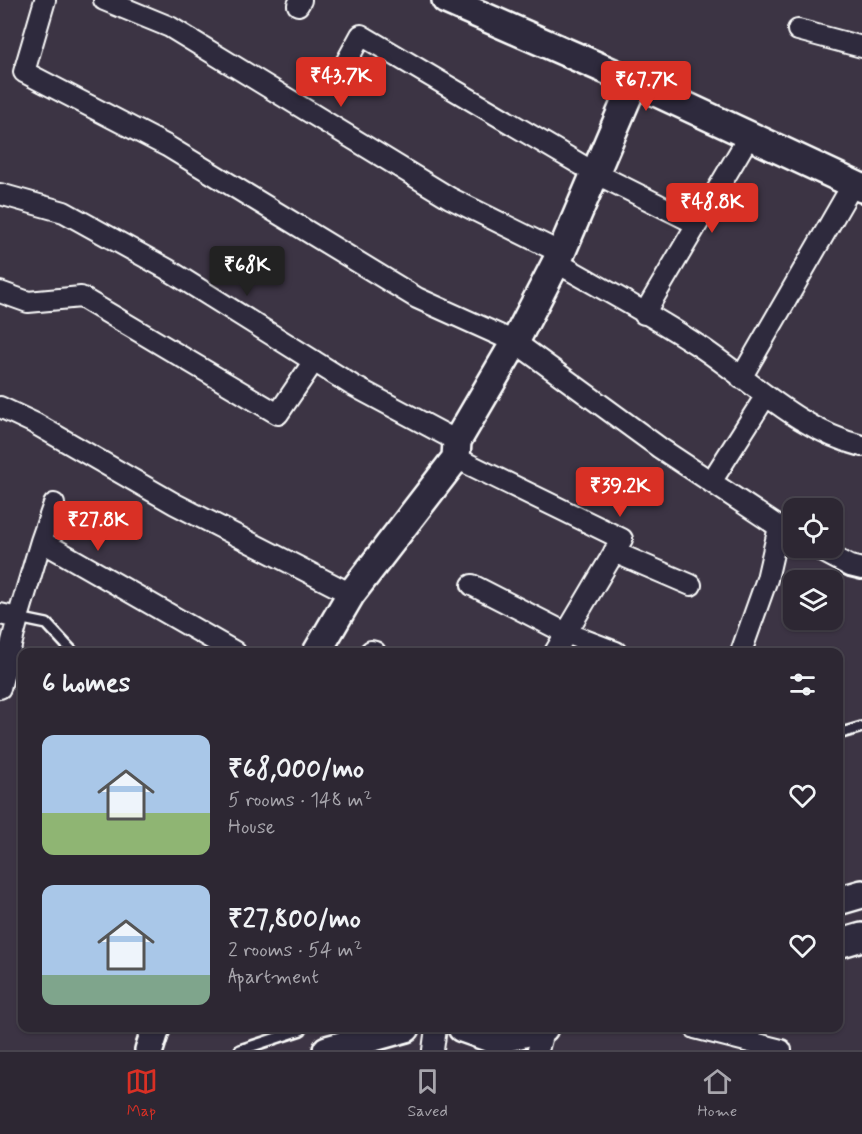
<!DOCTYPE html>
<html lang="en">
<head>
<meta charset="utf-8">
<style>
  :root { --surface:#2d2733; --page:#39333f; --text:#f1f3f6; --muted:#a7a5ac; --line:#48444e; --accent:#d93025 }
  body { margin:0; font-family:Mynerve,sans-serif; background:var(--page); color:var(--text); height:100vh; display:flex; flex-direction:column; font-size:22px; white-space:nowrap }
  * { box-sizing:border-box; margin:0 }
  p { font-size:20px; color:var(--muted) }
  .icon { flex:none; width:33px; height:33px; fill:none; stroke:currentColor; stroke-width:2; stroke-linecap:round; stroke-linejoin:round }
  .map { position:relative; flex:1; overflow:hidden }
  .sheet { position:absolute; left:18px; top:648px; width:825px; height:384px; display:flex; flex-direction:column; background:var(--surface); border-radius:12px; box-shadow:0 2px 4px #0004,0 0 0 2px var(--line) }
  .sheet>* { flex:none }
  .buttons { position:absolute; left:783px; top:498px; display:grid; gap:12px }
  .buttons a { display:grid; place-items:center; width:60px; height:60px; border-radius:12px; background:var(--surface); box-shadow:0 2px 4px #0004,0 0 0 2px var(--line); font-size:30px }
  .price { position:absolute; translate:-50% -51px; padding:0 14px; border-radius:6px; background:var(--accent); color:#fff; font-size:20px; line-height:39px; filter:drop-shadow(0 2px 3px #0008) }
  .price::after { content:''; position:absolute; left:50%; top:36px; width:18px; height:14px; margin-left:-9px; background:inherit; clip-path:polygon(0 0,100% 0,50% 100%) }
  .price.active { background:#222; color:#fff }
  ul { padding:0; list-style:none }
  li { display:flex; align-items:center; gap:18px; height:150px; padding:0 24px }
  li span { display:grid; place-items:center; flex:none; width:168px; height:120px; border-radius:12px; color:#555 }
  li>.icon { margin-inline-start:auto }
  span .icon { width:72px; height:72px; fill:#fffc; stroke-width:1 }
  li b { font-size:26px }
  h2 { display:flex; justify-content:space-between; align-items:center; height:72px; padding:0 24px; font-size:26px }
  .dock { display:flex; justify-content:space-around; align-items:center; height:84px; border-top:2px solid var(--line); background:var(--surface); font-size:16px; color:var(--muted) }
  .dock a { display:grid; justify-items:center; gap:3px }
  .dock .active { color:var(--accent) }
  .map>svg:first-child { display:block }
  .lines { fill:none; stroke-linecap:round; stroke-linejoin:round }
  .lane-casing { stroke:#fff; stroke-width:14 }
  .street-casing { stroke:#fff; stroke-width:24 }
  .secondary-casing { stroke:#fff; stroke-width:32 }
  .lane { stroke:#2f2a3d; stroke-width:9 }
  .street { stroke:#2f2a3d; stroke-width:20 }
  .secondary { stroke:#2f2a3d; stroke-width:27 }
</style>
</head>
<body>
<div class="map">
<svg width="862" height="1050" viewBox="0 0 862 1050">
  <rect width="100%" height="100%" fill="#3c3444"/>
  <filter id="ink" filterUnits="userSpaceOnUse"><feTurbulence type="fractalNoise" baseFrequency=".0167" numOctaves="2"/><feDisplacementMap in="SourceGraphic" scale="12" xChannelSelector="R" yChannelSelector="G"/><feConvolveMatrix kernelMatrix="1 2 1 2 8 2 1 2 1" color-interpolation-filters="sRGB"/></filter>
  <g filter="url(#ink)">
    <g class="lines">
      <defs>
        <path id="lane" d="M 18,618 L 47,624 L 73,652
          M 838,734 L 862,727
          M 240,1050 L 301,1030"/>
        <path id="street" d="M 45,0 L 24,72 L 167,146 L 417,298 L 515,342 L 660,448 L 779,527
          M 104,0 L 170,27 L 450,198 L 561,253
          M 298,5 L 301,0
          M 798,30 L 862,47
          M 337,79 L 361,35 L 595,173 L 697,224
          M 0,194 L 64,212 L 167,269 L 352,385 L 457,441
          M 556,262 C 603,289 654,316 699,346 C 752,381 798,430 862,446
          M 0,292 L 28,302 L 81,297 L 278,414 L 314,361
          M 644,314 L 749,136
          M 741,378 L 853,184
          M 0,407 L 34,423 L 175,504 L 351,594
          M 456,458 L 622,539 L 555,652
          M 711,482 L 765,397
          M 41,541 L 54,504
          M 816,548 L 850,566 L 862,569
          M 614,552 L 691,585
          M 472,585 L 566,633 L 616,652
          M 0,614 L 18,618
          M 371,651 L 375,652
          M 741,652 L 767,579 L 779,527 L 794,535
          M 0,688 L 18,618 L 41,541 L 235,652
          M 695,1028 L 781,1050
          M 433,1050 L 436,1028
          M 538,1050 L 544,1028"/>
        <path id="secondary" d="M 446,0 L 634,82 L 862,188
          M 317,652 L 351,594 L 456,458 L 457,441 L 515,342 L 561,253 L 634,82
          M 838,901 L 862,894
          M 838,944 L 862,937
          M 462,1028 L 496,1040 L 544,1028
          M 149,1050 L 156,1028
          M 327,1050 L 406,1028"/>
      </defs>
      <use href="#lane" class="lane-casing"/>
      <use href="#street" class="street-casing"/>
      <use href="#secondary" class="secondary-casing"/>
      <use href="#lane" class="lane"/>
      <use href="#street" class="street"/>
      <use href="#secondary" class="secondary"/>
    </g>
  </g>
</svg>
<div class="buttons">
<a><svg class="icon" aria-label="locate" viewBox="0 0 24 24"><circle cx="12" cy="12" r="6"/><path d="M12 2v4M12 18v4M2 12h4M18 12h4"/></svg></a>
<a><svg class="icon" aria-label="layers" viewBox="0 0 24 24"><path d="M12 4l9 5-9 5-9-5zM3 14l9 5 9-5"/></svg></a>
</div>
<b class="price" style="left:341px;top:108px">₹43.7K</b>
<b class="price" style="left:646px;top:112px">₹67.7K</b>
<b class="price" style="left:712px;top:234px">₹48.8K</b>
<b class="price active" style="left:247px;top:297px">₹68K</b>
<b class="price" style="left:620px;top:518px">₹39.2K</b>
<b class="price" style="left:98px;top:552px">₹27.8K</b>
<section class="sheet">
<h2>6 homes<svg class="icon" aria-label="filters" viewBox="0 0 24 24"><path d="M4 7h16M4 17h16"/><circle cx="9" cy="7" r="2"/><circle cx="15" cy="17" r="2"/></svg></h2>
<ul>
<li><span style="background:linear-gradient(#a9c7e8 65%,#8fb573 0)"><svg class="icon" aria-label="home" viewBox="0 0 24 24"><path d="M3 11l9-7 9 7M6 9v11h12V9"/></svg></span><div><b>₹68,000/mo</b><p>5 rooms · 148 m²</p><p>House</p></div><svg class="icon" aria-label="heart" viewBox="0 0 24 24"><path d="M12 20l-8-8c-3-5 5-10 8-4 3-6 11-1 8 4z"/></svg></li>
<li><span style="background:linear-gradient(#a9c7e8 75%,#7fa58c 0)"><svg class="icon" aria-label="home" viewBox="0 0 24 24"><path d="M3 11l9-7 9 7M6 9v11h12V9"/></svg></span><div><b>₹27,800/mo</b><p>2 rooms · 54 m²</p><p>Apartment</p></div><svg class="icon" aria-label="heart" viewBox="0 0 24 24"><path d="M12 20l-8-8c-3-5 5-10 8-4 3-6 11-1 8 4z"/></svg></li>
</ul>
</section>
</div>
<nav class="dock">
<a class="active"><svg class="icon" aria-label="map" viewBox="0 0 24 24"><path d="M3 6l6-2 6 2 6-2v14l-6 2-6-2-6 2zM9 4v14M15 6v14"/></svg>Map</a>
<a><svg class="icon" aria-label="saved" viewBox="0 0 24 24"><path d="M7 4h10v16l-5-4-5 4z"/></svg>Saved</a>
<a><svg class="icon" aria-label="home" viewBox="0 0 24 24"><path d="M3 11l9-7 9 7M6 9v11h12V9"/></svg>Home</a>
</nav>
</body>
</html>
